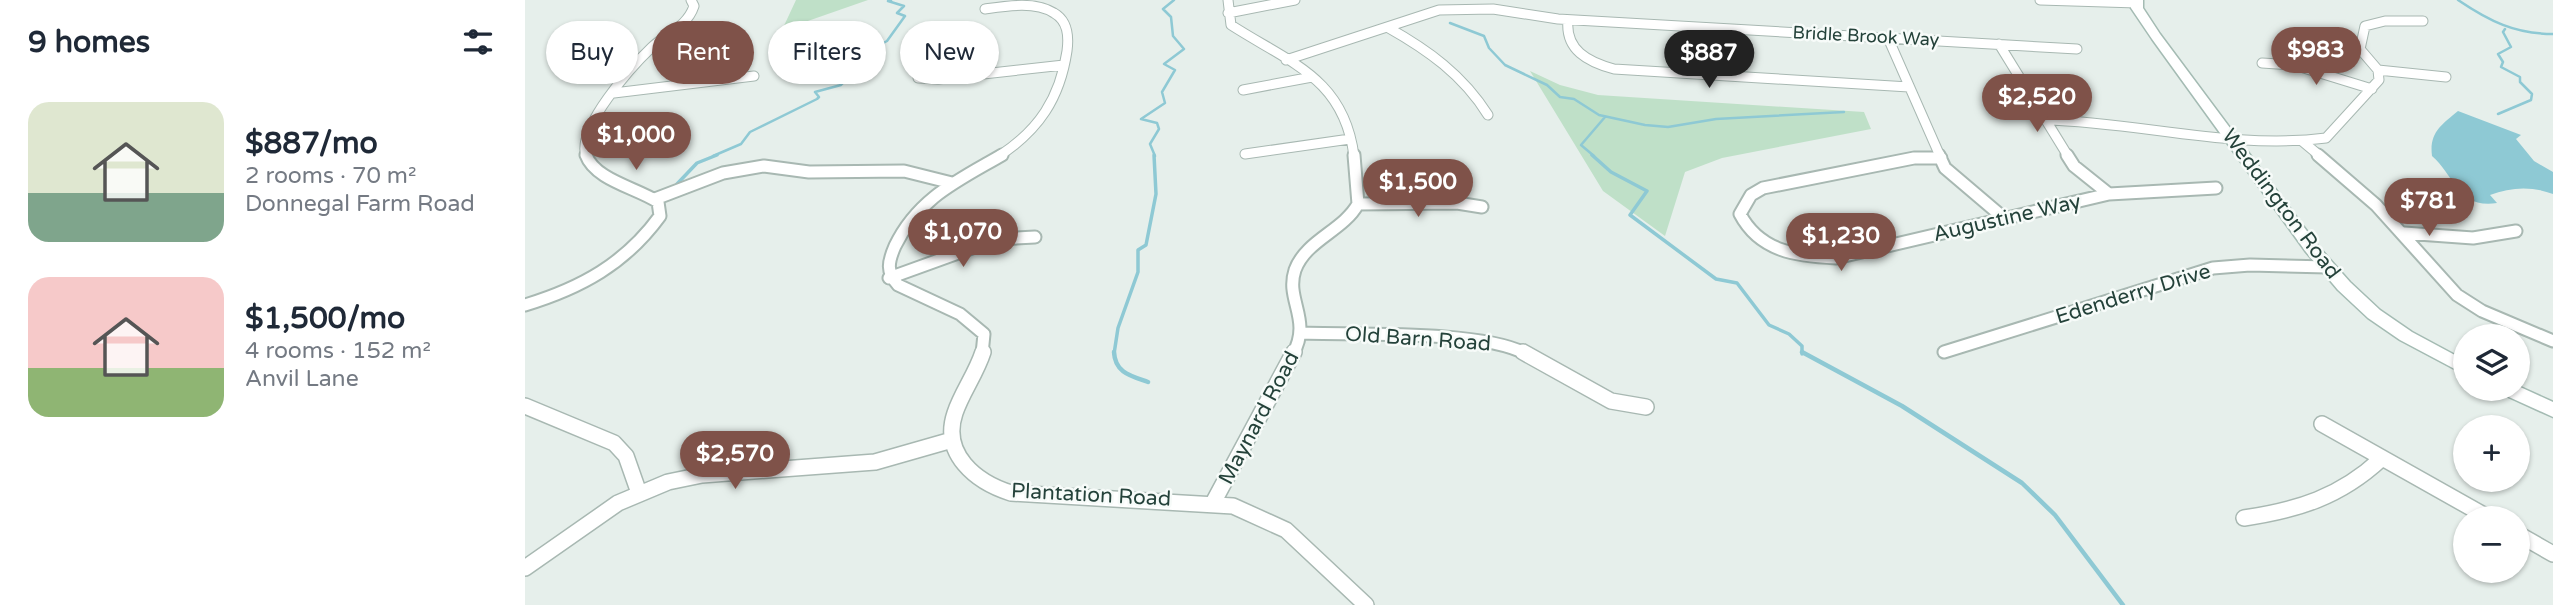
<!DOCTYPE html>
<html lang="en">
<head>
<meta charset="utf-8">
<style>
  :root { --surface:#fff; --page:#f2f2f3; --text:#1f2937; --muted:#747a83; --accent:#7f5249 }
  body { margin:0; font-family:"Varela Round",sans-serif; background:var(--page); color:var(--text); height:100vh; display:flex; flex-direction:column; font-size:26px; white-space:nowrap }
  * { box-sizing:border-box; margin:0 }
  p { font-size:23px; color:var(--muted) }
  .icon { flex:none; width:38px; height:38px; fill:none; stroke:currentColor; stroke-width:2; stroke-linecap:round; stroke-linejoin:round }
  .map { position:relative; flex:1; overflow:hidden }
  .side { display:flex; flex-direction:column; background:var(--surface); width:525px }
  .side>* { flex:none }
  .banner { position:absolute; left:21px; top:21px; width:665px; height:63px; display:flex; gap:14px }
  .controls { position:absolute; left:1928px; top:324px; display:grid; gap:14px }
  .controls a { display:grid; place-items:center; width:77px; height:77px; border-radius:50%; background:var(--surface); box-shadow:0 2px 5px #0004; font-size:35px }
  .price { position:absolute; translate:-50% -60px; padding:0 16px; border-radius:24px; background:var(--accent); color:#fff; font-size:23px; line-height:46px; filter:drop-shadow(0 2px 4px #0008) }
  .price::after { content:''; position:absolute; left:50%; top:42px; width:21px; height:16px; margin-left:-10px; background:inherit; clip-path:polygon(0 0,100% 0,50% 100%) }
  .price.active { background:#222; color:#fff }
  ul { padding:0; list-style:none }
  li { display:flex; align-items:center; gap:21px; height:175px; padding:0 28px }
  li span { display:grid; place-items:center; flex:none; width:196px; height:140px; border-radius:21px; color:#555 }
  li>.icon { margin-inline-start:auto }
  span .icon { width:84px; height:84px; fill:#fffc; stroke-width:1 }
  li b { font-size:30px }
  h2 { display:flex; justify-content:space-between; align-items:center; height:84px; padding:0 28px; font-size:30px }
  .chip { padding:0 24px; border-radius:32px; background:var(--surface); box-shadow:0 2px 5px #0004; font-size:24px; line-height:63px }
  .chip.active { background:var(--accent); color:#fff }
  main { display:flex; flex:1; min-height:0 }
  .map>svg:first-child { display:block }
  .green { fill:#bfe0c8 }
  .water { fill:#8ec9d4 }
  .lines { fill:none; stroke-linecap:round; stroke-linejoin:round }
  .stream-far2 { stroke:#8ec9d4; stroke-width:2.5 }
  .stream-far1 { stroke:#8ec9d4; stroke-width:3.5 }
  .stream { stroke:#8ec9d4; stroke-width:4.5 }
  .street-far2-casing { stroke:#a8b8b2; stroke-width:11 }
  .street-far1-casing { stroke:#a8b8b2; stroke-width:15 }
  .street-casing { stroke:#a8b8b2; stroke-width:18 }
  .secondary-casing { stroke:#a4bbb3; stroke-width:3 }
  .street-far2 { stroke:#fff; stroke-width:9 }
  .street-far1 { stroke:#fff; stroke-width:11 }
  .street { stroke:#fff; stroke-width:15 }
  .secondary { fill:#fff; fill-rule:evenodd }
  .labels { text-anchor:middle; dominant-baseline:central; stroke-width:5; stroke-linejoin:round; paint-order:stroke }
  .far-street-label { font-size:18px; fill:#24423a; stroke:#f7fbf9 }
  .street-label { font-size:21px; fill:#24423a; stroke:#f7fbf9 }
</style>
</head>
<body>
<main>
<section class="side">
<h2>9 homes<svg class="icon" aria-label="filters" viewBox="0 0 24 24"><path d="M4 7h16M4 17h16"/><circle cx="9" cy="7" r="2"/><circle cx="15" cy="17" r="2"/></svg></h2>
<ul>
<li><span style="background:linear-gradient(#dfe7d0 65%,#7fa58c 0)"><svg class="icon" aria-label="home" viewBox="0 0 24 24"><path d="M3 11l9-7 9 7M6 9v11h12V9"/></svg></span><div><b>$887/mo</b><p>2 rooms · 70 m²</p><p>Donnegal Farm Road</p></div></li>
<li><span style="background:linear-gradient(#f6c9c9 65%,#8fb573 0)"><svg class="icon" aria-label="home" viewBox="0 0 24 24"><path d="M3 11l9-7 9 7M6 9v11h12V9"/></svg></span><div><b>$1,500/mo</b><p>4 rooms · 152 m²</p><p>Anvil Lane</p></div></li>
</ul>
</section>
<div class="map">
<svg width="2028" height="605" viewBox="0 0 2028 605">
  <rect width="100%" height="100%" fill="#e6efeb"/>
  <path class="green" d="M 271,0 L 343,0 L 257,30 Z
    M 1005,71 L 1035,85 L 1073,95 L 1339,112 L 1346,129 L 1197,158 L 1160,172 L 1140,236 L 1078,191 Z"/>
  <path class="water" d="M 1933,111 L 1996,135 L 1991,139 L 2009,161 L 2028,172 L 2028,194 C 2007,186 1986,187 1965,195 L 1972,203 C 1933,209 1930,176 1907,156 C 1904,133 1916,125 1933,111 Z"/>
  <g class="lines">
    <path class="stream-far2" d="M 1933,0 C 1964,21 1990,34 2028,34
      M 925,23 L 959,36 L 964,48 L 980,65 L 1022,85 L 1035,97 L 1049,99 L 1074,115 L 1120,125 L 1143,127 L 1191,119 L 1319,112
      M 1973,114 L 2006,100 L 2007,94 L 1995,82 L 1995,77 L 1976,67 L 1978,62 L 1973,54 L 1986,47 L 1978,32 L 1980,29
      M 188,156 L 216,144 L 225,132 L 292,99 L 294,97 L 290,92 L 316,85 L 332,68 L 325,61 L 362,41 L 380,16 L 372,13 L 379,6 L 363,1 L 366,0
      M 630,156 L 625,144 L 634,129 L 632,123 L 616,119 L 640,103 L 637,92 L 650,70 L 639,64 L 659,49 L 648,36 L 646,17 L 638,9 L 649,0
      M 1069,156 L 1056,145 L 1080,117"/>
    <path class="stream-far1" d="M 1067,155 L 1086,172 L 1122,191 L 1105,215 L 1191,279 L 1212,283 L 1244,325 L 1264,334 L 1277,346 L 1277,354
      M 152,184 L 172,163 L 192,155
      M 589,354 L 593,328 L 613,272 L 613,250 L 621,245 L 631,194 L 629,155"/>
    <path class="stream" d="M 589,352 C 590,373 606,376 623,382
      M 1277,352 L 1377,406 L 1497,483 L 1530,515 L 1598,605"/>
    <defs>
      <path id="street-far2" d="M 703,0 L 706,25 C 765,63 819,78 829,156
        M 1515,0 L 1612,3
        M 460,9 C 481,6 510,1 529,13 C 543,21 544,36 542,51 C 535,98 514,130 474,156
        M 703,13 L 770,0
        M 1043,20 C 1040,50 1063,62 1089,69 L 1384,87
        M 862,27 C 903,50 938,75 963,115
        M 1363,38 L 1415,156
        M 1474,44 L 1543,156
        M 761,60 L 914,10 L 968,9 L 1033,19 L 1552,49
        M 1737,63 L 1769,65 L 1847,89
        M 1853,70 L 1921,77
        M 393,78 L 413,79 L 539,65
        M 718,90 L 787,77
        M 89,93 L 229,76
        M 1521,120 C 1614,122 1707,150 1801,138 L 1854,80 L 1853,70 L 1835,49 L 1840,26 L 1860,21 L 1898,21
        M 1777,141 L 1795,156
        M 720,154 L 825,139
        M 61,156 C 51,128 107,66 127,47 C 142,33 162,27 169,6 L 166,0"/>
      <path id="street-far1" d="M 1414,155 L 1420,168 L 1480,219
        M 1542,155 L 1549,166 L 1584,194
        M 1793,155 L 1851,205 L 1932,295 L 1957,311 L 2028,341
        M 1416,158 L 1389,158 L 1238,188 L 1226,195 L 1215,214 C 1235,252 1272,256 1311,258 L 1584,194 L 1691,188
        M 130,199 L 198,173 L 239,166 L 284,172 L 379,171 L 427,183
        M 833,204 L 932,203 L 957,207
        M 1879,233 L 1948,238 L 1991,231
        M 364,278 L 472,239 L 510,237
        M 0,305 C 56,288 100,264 135,216 L 133,202 C 112,188 70,180 61,155
        M 777,333 C 831,335 958,330 1001,354
        M 1419,352 L 1688,268 L 1725,265 L 1802,267
        M 457,354 L 459,334 L 435,314 L 373,285 C 361,272 363,262 370,246 C 393,198 434,180 477,155
        M 768,354 C 787,319 760,300 770,270 C 781,240 818,231 833,204 L 829,155"/>
      <path id="street" d="M 458,352 C 451,374 437,392 430,413 C 416,454 451,482 486,493 L 708,506 L 761,530 L 841,605
        M 998,352 L 1086,401 L 1121,407
        M 0,406 L 89,443 L 101,456 L 114,493
        M 1797,424 L 1964,518
        M 688,503 L 769,352
        M 1719,518 C 1773,510 1815,497 1856,459
        M 1993,534 L 2028,554
        M 0,568 L 93,503 L 143,482 L 177,475 L 350,462 L 427,440"/>
      <path id="secondary" d="M 1606,0 L 1618,0 L 1618,8 L 1635,34 L 1793,246 L 1825,282 L 1855,310 L 1887,332 L 1941,361 L 1941,375 L 1875,340 L 1843,318 L 1813,290 L 1781,252 L 1627,39 L 1606,8 Z
        M 1993,386 L 2028,402 L 2028,417 L 1975,393 L 1973,388 L 1993,388 Z"/>
    </defs>
    <use href="#street-far2" class="street-far2-casing"/>
    <use href="#street-far1" class="street-far1-casing"/>
    <use href="#street" class="street-casing"/>
    <use href="#secondary" class="secondary-casing"/>
    <use href="#street-far2" class="street-far2"/>
    <use href="#street-far1" class="street-far1"/>
    <use href="#street" class="street"/>
    <use href="#secondary" class="secondary"/>
  </g>
  <g class="labels">
    <g class="far-street-label">
      <text transform="translate(1341 36) rotate(3)">Bridle Brook Way</text>
    </g>
    <g class="street-label">
      <text transform="translate(1756 204) rotate(53)">Weddington Road</text>
      <text transform="translate(1482 218) rotate(-13)">Augustine Way</text>
      <text transform="translate(1608 294) rotate(-17)">Edenderry Drive</text>
      <text transform="translate(893 339) rotate(4)">Old Barn Road</text>
      <text transform="translate(734 418) rotate(-62)">Maynard Road</text>
      <text transform="translate(566 495) rotate(3)">Plantation Road</text>
    </g>
  </g>
</svg>
<div class="controls">
<a><svg class="icon" aria-label="layers" viewBox="0 0 24 24"><path d="M12 4l9 5-9 5-9-5zM3 14l9 5 9-5"/></svg></a>
<a>+</a>
<a>−</a>
</div>
<b class="price" style="left:1791px;top:87px">$983</b>
<b class="price active" style="left:1184px;top:90px">$887</b>
<b class="price" style="left:1512px;top:134px">$2,520</b>
<b class="price" style="left:111px;top:172px">$1,000</b>
<b class="price" style="left:893px;top:219px">$1,500</b>
<b class="price" style="left:1904px;top:238px">$781</b>
<b class="price" style="left:438px;top:269px">$1,070</b>
<b class="price" style="left:1316px;top:273px">$1,230</b>
<b class="price" style="left:210px;top:491px">$2,570</b>
<div class="banner">
<a class="chip">Buy</a>
<a class="chip active">Rent</a>
<a class="chip">Filters</a>
<a class="chip">New</a>
</div>
</div>
</main>
</body>
</html>
